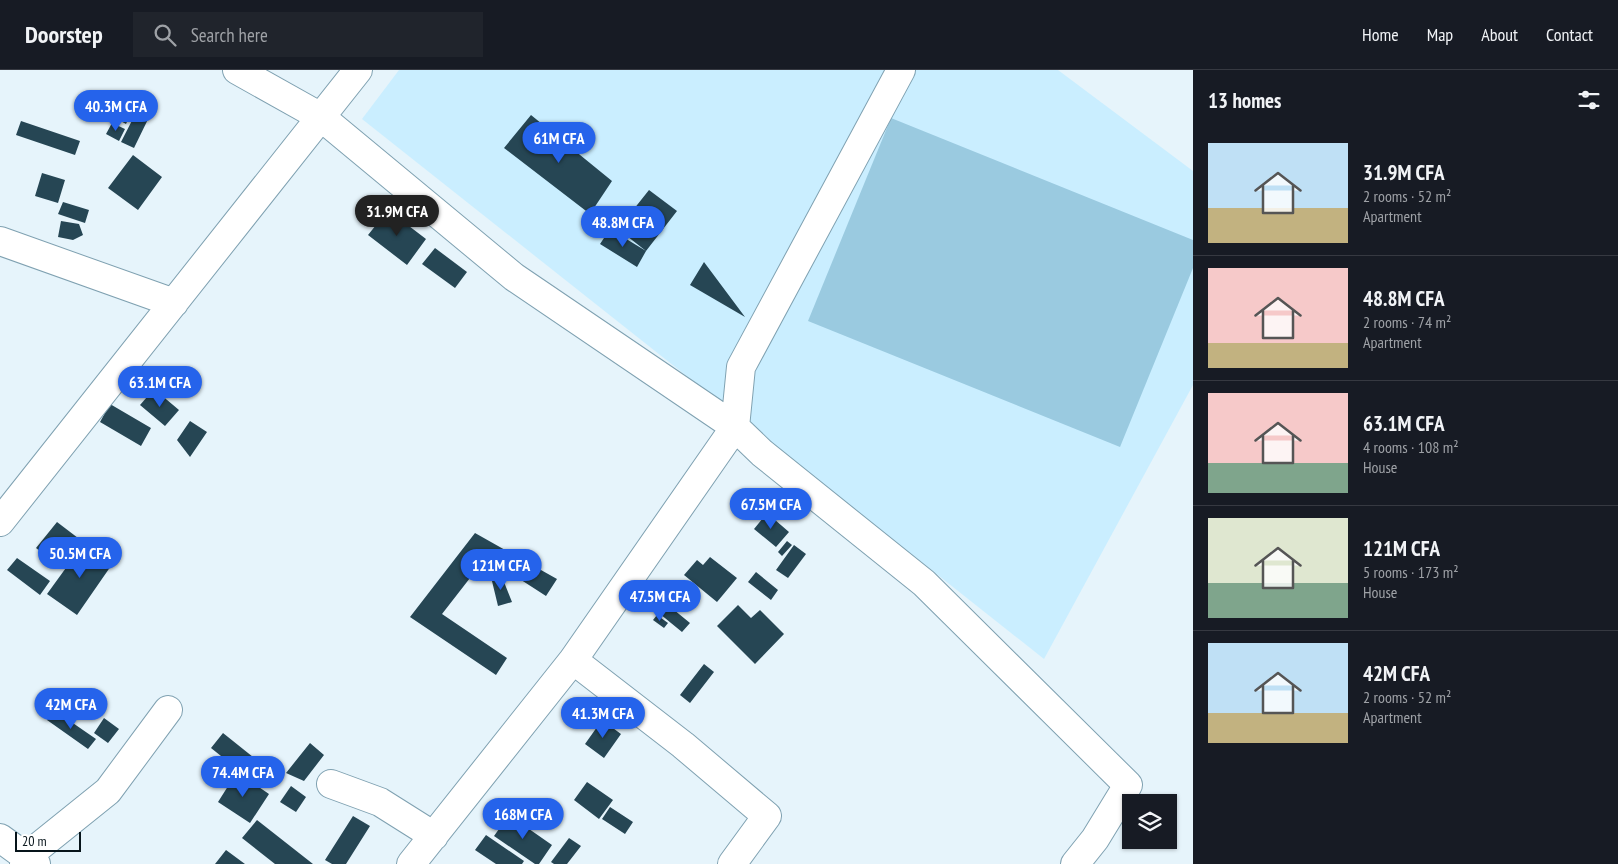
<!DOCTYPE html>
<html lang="en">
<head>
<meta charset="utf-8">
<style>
  :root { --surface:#171b24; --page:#20242c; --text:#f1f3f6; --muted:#9ea1a6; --line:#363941; --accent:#2563eb }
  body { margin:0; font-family:"PT Sans Narrow",sans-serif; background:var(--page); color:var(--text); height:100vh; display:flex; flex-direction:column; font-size:19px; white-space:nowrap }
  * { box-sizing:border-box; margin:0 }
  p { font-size:16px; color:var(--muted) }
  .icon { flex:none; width:28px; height:28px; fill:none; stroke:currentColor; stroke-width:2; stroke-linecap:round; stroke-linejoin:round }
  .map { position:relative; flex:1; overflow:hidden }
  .side { display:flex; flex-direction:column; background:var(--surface); width:425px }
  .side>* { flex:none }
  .fabs { position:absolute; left:1122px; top:724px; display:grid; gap:10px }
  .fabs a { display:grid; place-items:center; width:55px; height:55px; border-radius:0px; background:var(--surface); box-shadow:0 1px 4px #0004; font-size:25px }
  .scale { position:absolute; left:15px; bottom:12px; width:66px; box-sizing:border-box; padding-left:5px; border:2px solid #07141a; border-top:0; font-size:14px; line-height:18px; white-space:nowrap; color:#07141a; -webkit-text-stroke:4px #fff; paint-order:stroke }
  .price { position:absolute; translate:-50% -42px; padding:0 11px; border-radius:18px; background:var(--accent); color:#fff; font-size:16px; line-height:32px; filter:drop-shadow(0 1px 2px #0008) }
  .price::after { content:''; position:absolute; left:50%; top:30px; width:15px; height:11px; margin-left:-8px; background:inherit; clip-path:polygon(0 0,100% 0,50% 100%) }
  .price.on { background:#222; color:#fff }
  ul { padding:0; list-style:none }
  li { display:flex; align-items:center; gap:15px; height:125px; padding:0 15px }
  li+li { border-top:1px solid var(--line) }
  li span { display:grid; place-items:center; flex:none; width:140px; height:100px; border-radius:0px; color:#555 }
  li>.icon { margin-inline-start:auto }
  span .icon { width:60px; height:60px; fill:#fffc; stroke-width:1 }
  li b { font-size:21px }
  h2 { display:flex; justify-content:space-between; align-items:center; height:60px; padding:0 15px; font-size:21px }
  header { display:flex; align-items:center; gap:30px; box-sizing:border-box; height:70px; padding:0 25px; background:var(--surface); border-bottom:1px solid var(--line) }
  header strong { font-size:24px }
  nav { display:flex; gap:28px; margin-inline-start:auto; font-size:18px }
  .search { width:350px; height:45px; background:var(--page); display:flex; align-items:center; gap:12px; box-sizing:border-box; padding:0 18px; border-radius:0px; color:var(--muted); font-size:19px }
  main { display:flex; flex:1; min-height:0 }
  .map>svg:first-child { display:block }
  .built { fill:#caeeff }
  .green { fill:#9acae0 }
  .building { fill:#264654 }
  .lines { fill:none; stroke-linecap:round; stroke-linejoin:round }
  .minor-casing { stroke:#7fa1b1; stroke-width:30 }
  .minor { stroke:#fff; stroke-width:28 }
</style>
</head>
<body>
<header>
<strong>Doorstep</strong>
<div class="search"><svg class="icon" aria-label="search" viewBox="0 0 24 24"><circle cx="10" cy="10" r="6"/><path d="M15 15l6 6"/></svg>Search here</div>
<nav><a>Home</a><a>Map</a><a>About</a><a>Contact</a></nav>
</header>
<main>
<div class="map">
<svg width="1193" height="794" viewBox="0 0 1193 794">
  <rect width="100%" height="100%" fill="#e6f4fb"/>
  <path class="built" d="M 399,0 L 1058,0 L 1193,101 L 1193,315 L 1044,589 L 362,49 Z"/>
  <path class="green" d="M 891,48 L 1193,170 L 1193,198 L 1120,377 L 808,251 Z"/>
  <path class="building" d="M 128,27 L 137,31 L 126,54 L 117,49 Z
    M 141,33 L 153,39 L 134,78 L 121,72 Z
    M 531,45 L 612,111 L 590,144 L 504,78 Z
    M 21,51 L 80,71 L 75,85 L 16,65 Z
    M 112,53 L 125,59 L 119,71 L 106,64 Z
    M 133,85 L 162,107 L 138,140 L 108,118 Z
    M 42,103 L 65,110 L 58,133 L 35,126 Z
    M 649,120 L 677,141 L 646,181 L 618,159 Z
    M 63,132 L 89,140 L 85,153 L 58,144 Z
    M 388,140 L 426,169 L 407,195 L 368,165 Z
    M 61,151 L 79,154 L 83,165 L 73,170 L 58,167 Z
    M 610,159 L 646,181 L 637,197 L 600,174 Z
    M 435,178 L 467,202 L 455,218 L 422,194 Z
    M 704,192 L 745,247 L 690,215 Z
    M 154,319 L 179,340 L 165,356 L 140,335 Z
    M 110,334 L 151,358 L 141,376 L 100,352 Z
    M 190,351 L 207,362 L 190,387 L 177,370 Z
    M 767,443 L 789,462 L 776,477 L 754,459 Z
    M 57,452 L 78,468 L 57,494 L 36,478 Z
    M 475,463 L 557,509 L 546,526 L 490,490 L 470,508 L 442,544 L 507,588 L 496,605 L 410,547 Z
    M 787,471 L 792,475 L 782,486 L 778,482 Z
    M 84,473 L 113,493 L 77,545 L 47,524 Z
    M 794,475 L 806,484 L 788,508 L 776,500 Z
    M 710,487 L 737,508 L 717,532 L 684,505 L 697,490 L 703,495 Z
    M 17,488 L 50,511 L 40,525 L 7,500 Z
    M 756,502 L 778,520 L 771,530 L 748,512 Z
    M 491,507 L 502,507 L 512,532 L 498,536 Z
    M 657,526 L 690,553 L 682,562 L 649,535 Z
    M 738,535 L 751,548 L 760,540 L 784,564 L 755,594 L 717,556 Z
    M 657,545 L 668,553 L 664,558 L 653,550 Z
    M 704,594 L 714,602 L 690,633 L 680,625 Z
    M 54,640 L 96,669 L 88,679 L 47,650 Z
    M 104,648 L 119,659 L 108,673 L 94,663 Z
    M 602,650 L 621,664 L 604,688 L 585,674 Z
    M 223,663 L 253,687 L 241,702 L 211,678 Z
    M 310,673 L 324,685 L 304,711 L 286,703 Z
    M 237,702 L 269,724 L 250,753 L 218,732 Z
    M 587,712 L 613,730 L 599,749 L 574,730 Z
    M 291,716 L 306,727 L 296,742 L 280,732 Z
    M 610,737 L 633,752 L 625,764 L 602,749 Z
    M 509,745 L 552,775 L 539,794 L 535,794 L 494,766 Z
    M 353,746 L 370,756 L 346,794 L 332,794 L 325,790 Z
    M 257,750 L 313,794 L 275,794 L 242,768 Z
    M 486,765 L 524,791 L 522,794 L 496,794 L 475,780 Z
    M 569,768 L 581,776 L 567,794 L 554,794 L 551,792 Z
    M 226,780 L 245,794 L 215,794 Z"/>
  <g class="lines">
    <defs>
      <path id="minor" d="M 237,0 L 321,47 L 514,207 L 735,357 L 762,383 L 924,513 L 1128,715 L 1095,769 L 1075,794
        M 0,171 L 174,233
        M 0,452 L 358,0
        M 573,590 L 683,675 L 767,746 L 732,794
        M 331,714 L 380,732 L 434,766
        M 0,768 L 36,794
        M 24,794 L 26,787 L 108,721 L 168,640
        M 411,794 L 573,590 L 735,357 L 741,297 L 901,0"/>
    </defs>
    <use href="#minor" class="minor-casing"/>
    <use href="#minor" class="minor"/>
  </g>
</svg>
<div class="fabs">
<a><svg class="icon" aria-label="layers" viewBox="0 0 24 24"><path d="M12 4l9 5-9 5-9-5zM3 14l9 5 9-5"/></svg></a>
</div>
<div class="scale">20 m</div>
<b class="price" style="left:116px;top:62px">40.3M CFA</b>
<b class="price" style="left:559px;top:94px">61M CFA</b>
<b class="price on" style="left:397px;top:167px">31.9M CFA</b>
<b class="price" style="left:623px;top:178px">48.8M CFA</b>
<b class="price" style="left:160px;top:338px">63.1M CFA</b>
<b class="price" style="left:771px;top:460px">67.5M CFA</b>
<b class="price" style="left:80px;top:509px">50.5M CFA</b>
<b class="price" style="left:501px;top:521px">121M CFA</b>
<b class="price" style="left:660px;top:552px">47.5M CFA</b>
<b class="price" style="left:71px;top:660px">42M CFA</b>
<b class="price" style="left:603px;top:669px">41.3M CFA</b>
<b class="price" style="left:243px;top:728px">74.4M CFA</b>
<b class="price" style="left:523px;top:770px">168M CFA</b>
</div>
<section class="side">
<h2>13 homes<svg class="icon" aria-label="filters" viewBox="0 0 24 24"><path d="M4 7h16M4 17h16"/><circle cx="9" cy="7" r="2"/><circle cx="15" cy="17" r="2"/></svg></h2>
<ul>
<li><span style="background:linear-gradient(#bfe0f5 65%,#c2b280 0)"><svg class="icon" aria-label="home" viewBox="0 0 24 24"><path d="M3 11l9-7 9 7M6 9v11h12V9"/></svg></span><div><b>31.9M CFA</b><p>2 rooms · 52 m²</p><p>Apartment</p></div></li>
<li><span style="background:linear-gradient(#f6c9c9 75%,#c2b280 0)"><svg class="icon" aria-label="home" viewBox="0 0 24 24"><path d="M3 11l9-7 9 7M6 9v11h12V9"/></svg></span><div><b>48.8M CFA</b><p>2 rooms · 74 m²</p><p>Apartment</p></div></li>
<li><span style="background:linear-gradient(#f6c9c9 70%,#7fa58c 0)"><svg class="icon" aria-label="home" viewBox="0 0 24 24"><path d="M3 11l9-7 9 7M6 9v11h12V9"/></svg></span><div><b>63.1M CFA</b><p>4 rooms · 108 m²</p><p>House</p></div></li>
<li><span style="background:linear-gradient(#dfe7d0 65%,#7fa58c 0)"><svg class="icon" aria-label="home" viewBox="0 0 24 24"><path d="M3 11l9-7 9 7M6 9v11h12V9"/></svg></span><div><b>121M CFA</b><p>5 rooms · 173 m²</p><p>House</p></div></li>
<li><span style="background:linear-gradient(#bfe0f5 70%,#c2b280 0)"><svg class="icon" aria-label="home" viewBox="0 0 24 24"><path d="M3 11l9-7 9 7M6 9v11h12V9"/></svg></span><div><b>42M CFA</b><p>2 rooms · 52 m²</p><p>Apartment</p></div></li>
</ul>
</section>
</main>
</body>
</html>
